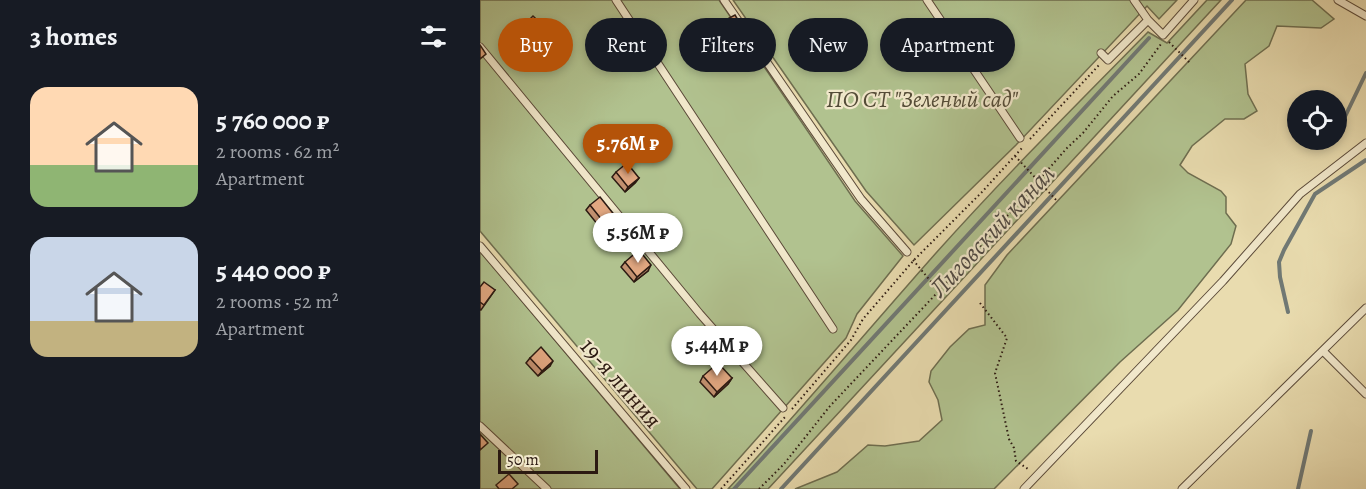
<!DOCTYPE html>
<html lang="en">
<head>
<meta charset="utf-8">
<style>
  :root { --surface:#171b24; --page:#20242c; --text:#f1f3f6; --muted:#9ea1a6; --accent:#b45309 }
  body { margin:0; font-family:Alegreya,serif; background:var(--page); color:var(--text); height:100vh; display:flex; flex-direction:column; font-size:22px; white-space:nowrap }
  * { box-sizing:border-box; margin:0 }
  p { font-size:20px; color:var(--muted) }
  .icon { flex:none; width:33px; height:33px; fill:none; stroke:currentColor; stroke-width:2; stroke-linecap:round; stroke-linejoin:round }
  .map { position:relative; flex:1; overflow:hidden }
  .details { display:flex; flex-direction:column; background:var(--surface); width:480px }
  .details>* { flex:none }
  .top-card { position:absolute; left:18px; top:18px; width:570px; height:54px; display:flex; gap:12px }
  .buttons { position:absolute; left:807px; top:90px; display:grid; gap:12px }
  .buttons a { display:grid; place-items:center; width:60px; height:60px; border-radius:50%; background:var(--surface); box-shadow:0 3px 9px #0003; font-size:30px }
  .scale { position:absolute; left:18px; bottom:15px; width:100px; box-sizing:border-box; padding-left:6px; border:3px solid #2c1a12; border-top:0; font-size:16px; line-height:21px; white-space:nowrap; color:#2c1a12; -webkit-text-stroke:4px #f1e8cb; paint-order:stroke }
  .price { position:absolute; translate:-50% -51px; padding:0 14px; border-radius:21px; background:#fff; color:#222; font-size:20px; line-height:39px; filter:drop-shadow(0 2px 3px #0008) }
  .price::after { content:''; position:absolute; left:50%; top:36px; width:18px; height:14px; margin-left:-9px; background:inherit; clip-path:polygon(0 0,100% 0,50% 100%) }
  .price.current { background:var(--accent); color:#fff }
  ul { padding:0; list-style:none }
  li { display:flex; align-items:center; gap:18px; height:150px; padding:0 30px }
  li span { display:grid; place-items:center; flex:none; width:168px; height:120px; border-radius:18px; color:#555 }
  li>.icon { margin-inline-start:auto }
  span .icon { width:72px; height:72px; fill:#fffc; stroke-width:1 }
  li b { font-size:26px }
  h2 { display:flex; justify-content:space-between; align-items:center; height:72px; padding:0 30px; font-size:26px }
  .chip { padding:0 21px; border-radius:27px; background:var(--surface); box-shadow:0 3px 9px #0003; font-size:21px; line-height:54px }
  .chip.current { background:var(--accent); color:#fff }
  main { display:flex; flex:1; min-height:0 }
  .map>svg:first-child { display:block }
  .green { fill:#b1c28f; stroke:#6e6e50; stroke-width:1.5 }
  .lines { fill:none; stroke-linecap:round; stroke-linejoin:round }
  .stream { stroke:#707975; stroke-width:4 }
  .lane-casing { stroke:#5b4a39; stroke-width:9 }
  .path { stroke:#2c1a12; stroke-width:2; stroke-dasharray:1.5 3; stroke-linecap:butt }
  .lane { stroke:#f1e8cb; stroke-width:7 }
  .wall { fill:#c2906f; stroke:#2c1a12; stroke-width:1.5 }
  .shaded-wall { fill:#9e755a; stroke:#2c1a12; stroke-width:1.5 }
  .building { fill:#e1a781; stroke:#2c1a12; stroke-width:1.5 }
  .labels { text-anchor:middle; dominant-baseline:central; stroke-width:4.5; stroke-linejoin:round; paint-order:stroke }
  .park-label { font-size:24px; font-style:italic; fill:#544c38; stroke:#f1e8cb }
  .street-label { font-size:24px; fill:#2c1a12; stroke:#f1e8cb }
  .water-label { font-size:26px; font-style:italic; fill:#4e4944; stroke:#f1e8cb }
</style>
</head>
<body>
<main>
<section class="details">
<h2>3 homes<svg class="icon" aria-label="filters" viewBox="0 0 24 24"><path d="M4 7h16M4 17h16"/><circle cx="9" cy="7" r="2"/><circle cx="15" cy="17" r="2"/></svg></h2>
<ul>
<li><span style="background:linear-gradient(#ffd9b3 65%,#8fb573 0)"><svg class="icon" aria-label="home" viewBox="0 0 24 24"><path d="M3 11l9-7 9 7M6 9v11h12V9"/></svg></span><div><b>5 760 000 ₽</b><p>2 rooms · 62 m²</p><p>Apartment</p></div></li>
<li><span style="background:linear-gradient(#c9d6e8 70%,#c2b280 0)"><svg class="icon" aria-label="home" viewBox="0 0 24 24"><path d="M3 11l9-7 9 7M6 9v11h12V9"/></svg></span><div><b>5 440 000 ₽</b><p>2 rooms · 52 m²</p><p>Apartment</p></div></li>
</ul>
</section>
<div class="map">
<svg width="886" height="489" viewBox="0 0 886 489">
  <rect width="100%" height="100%" fill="#e9dcaf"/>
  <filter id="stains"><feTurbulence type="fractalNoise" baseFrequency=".00333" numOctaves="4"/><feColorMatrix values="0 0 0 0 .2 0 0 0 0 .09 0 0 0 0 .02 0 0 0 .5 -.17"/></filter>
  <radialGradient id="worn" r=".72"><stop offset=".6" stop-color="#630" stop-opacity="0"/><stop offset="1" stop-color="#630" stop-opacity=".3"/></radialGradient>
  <path class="green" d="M 0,0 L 239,0 L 375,201 L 423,256 L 377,314 L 366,338 L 232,489 L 217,489 L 0,231 Z
    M 253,0 L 697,0 L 679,19 L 667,6 L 536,145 L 434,245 L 386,191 Z
    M 727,0 L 741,0 L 288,489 L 248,489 C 319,412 387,331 456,253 C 524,177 596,105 668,32 L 687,43 Z
    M 766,0 L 832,0 L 854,19 L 841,28 L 797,26 L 789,46 L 765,64 L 768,94 L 777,111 L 764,119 L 745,119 L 712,146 L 700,165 L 708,173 L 741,191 L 746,197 L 746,213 L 756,226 L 751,244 L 698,310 L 640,362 L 514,489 L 315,489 L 357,472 L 388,445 L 405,446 L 439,441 L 462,420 L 458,400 L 449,382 L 451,371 L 470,347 L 489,329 L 505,325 L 505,285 L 527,255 Z
    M 0,251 L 200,489 L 0,489 Z"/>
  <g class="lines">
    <path class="stream" d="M 860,127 L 886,73
      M 808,312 L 800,277 L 799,262 L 804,250 L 835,194 L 886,160
      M 254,489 L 669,38
      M 301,489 L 752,0
      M 818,489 L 831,431"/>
    <defs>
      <path id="lane" d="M 136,0 L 353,329
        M 244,0 L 381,199 L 427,252
        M 447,0 L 540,138
        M 654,0 L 668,20 L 683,35 L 714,0
        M 858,0 L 886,16
        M 0,47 L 220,314 L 303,408
        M 621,53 L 628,60 L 668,20
        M 0,246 L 206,489
        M 843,351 L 886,394
        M 0,426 L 67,489
        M 544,489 L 743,281 L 820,194 L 886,143
        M 702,489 L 886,308"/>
    </defs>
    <use href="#lane" class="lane-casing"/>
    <path class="path" d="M 689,42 L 711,64
      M 550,139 L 620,64
      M 535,156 L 578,202
      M 433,260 L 458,290
      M 500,303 L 527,338 L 515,373 L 526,425 L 529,439 L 534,448 L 536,461 L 548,469
      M 312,409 L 371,340 L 383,319 L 434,260 L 502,192 L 542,148
      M 241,489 L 305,417
      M 279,489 L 304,464 L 350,406 L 492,256 L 587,148 L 603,133 L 633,96 L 659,74 L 681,44"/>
    <use href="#lane" class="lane"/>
  </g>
  <path class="wall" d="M 236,25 L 261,38 L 241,48 L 232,30 Z
    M 37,32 L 66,37 L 50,53 L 34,37 Z
    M 513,38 L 530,46 L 521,53 L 511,40 Z
    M 136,172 L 159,178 L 155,183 L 145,192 L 132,177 Z
    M 110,205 L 136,217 L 132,222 L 122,230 L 106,210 Z
    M 145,262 L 168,271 L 154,282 L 141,267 Z
    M 0,287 L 15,290 L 1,310 L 0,310 Z
    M 50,358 L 70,366 L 58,376 L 46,363 Z
    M 223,376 L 252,378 L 248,384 L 234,397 L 220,382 Z"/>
  <path class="shaded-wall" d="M 70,32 L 66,37 L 50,53 L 54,48 Z
    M 265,32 L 261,38 L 241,48 L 245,43 Z
    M 159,178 L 155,183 L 145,192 L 148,187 Z
    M 136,217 L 132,222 L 122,230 L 126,225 Z
    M 171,265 L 168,271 L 154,282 L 157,277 Z
    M 73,361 L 70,366 L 58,376 L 62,371 Z
    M 252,378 L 248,384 L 234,397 L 237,392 Z"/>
  <path class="building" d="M 255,15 L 265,32 L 245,43 L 236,25 Z
    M 53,16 L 70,32 L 54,48 L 37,32 Z
    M 523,30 L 532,44 L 523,51 L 513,38 Z
    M 0,45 L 6,54 L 0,59 Z
    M 147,163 L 159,178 L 148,187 L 136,172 Z
    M 120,197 L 136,217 L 126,225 L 110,205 Z
    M 159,250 L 171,265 L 157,277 L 145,262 Z
    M 4,282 L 15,290 L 4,305 L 0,302 L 0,287 Z
    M 61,347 L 73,361 L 62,371 L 50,358 Z
    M 238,363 L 252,378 L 237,392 L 223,376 Z
    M 0,434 L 8,443 L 0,450 Z
    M 29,474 L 38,484 L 32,489 L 19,489 L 16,485 Z"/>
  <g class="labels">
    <g class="park-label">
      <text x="442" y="99">ПО СТ "Зеленый сад"</text>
    </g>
    <g class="street-label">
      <text transform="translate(141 383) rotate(49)">19-я линия</text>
    </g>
    <g class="water-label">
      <text transform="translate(512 231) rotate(-47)">Лиговский канал</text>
    </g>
  </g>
  <rect width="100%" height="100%" filter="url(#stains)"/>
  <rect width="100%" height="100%" fill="url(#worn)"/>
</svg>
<div class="buttons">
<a><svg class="icon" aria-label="locate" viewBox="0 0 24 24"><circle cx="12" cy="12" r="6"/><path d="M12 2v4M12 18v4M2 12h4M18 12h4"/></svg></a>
</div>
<div class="scale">50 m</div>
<b class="price current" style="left:148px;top:175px">5.76M ₽</b>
<b class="price" style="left:158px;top:264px">5.56M ₽</b>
<b class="price" style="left:237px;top:377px">5.44M ₽</b>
<div class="top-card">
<a class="chip current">Buy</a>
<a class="chip">Rent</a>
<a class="chip">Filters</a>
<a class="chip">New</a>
<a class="chip">Apartment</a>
</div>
</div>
</main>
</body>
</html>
